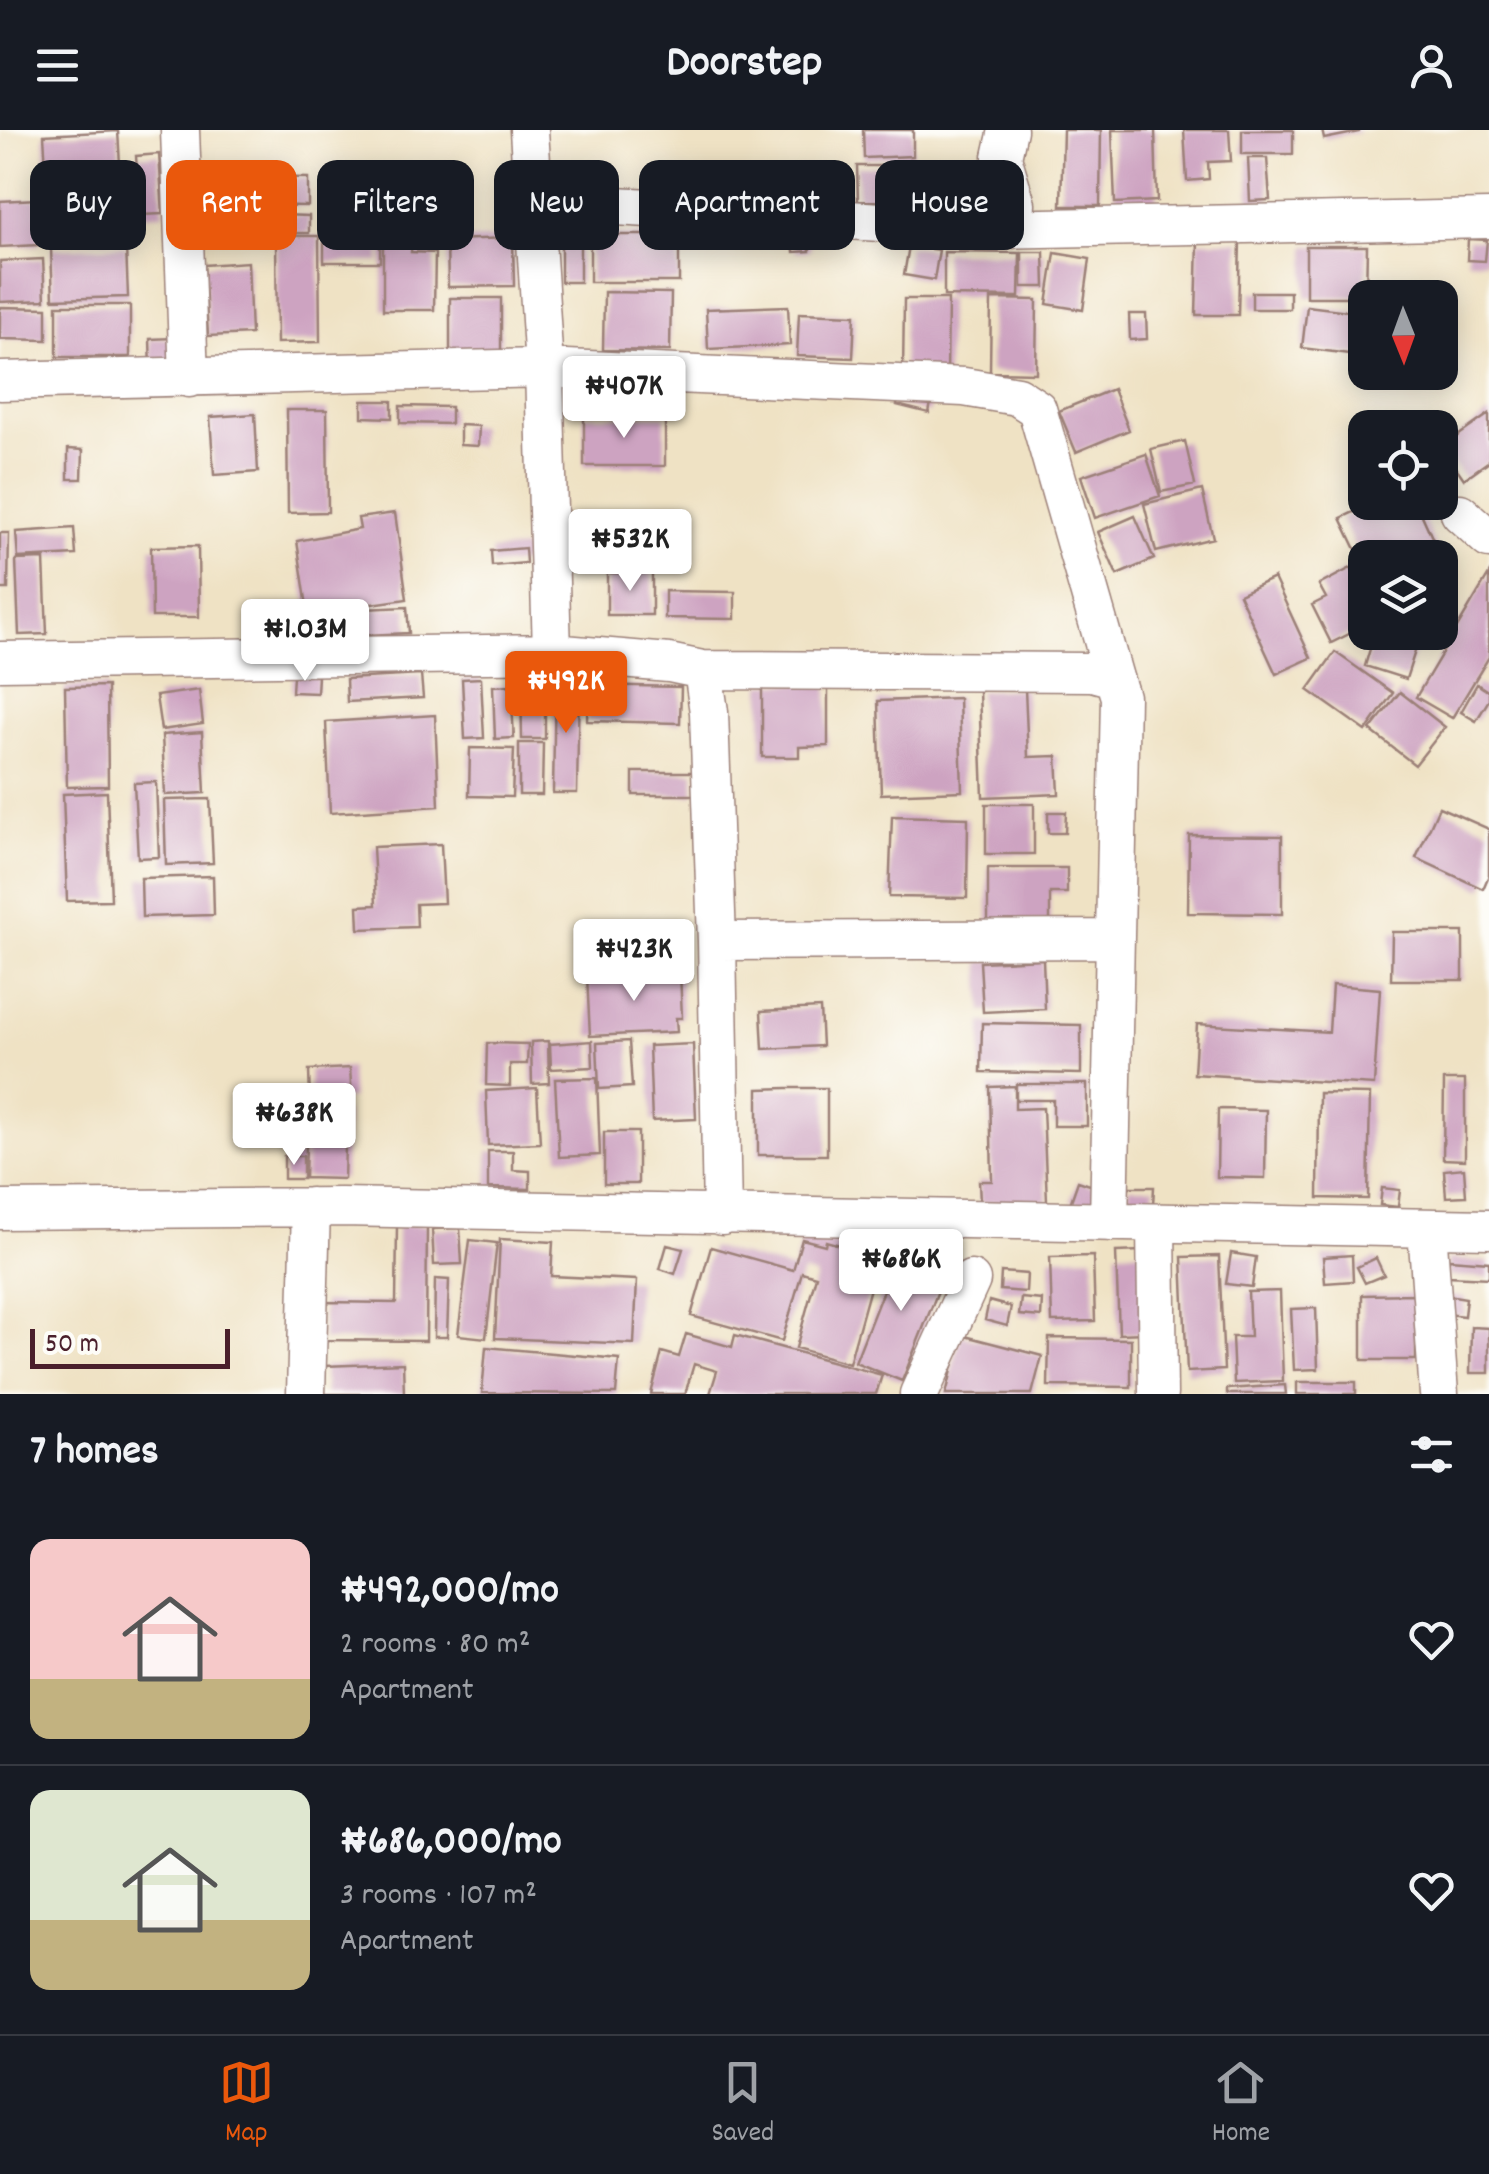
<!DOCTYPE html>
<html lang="en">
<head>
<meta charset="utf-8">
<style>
  :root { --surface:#171b24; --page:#20242c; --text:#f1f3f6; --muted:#9ea1a6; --line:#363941; --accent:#ea580c }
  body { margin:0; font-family:Dekko,sans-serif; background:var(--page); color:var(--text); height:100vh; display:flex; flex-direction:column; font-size:38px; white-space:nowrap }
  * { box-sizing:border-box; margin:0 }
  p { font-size:32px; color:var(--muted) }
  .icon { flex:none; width:55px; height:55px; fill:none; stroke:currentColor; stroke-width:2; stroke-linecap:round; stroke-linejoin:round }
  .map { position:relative; height:1264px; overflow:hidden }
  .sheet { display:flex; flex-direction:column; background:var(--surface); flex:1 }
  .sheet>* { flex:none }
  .hud { position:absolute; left:30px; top:30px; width:1430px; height:90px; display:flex; gap:20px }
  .needle { width:65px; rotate:179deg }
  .buttons { position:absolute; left:1348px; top:150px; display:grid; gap:20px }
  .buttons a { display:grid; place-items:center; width:110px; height:110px; border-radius:20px; background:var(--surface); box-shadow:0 5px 25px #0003; font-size:50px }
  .scale { position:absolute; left:30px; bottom:25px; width:200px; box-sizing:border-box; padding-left:10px; border:5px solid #4a1f2b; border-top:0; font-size:28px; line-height:35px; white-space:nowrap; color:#4a1f2b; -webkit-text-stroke:8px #fdfcf7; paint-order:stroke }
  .price { position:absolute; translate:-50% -85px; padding:0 22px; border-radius:10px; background:#fff; color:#222; font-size:32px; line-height:65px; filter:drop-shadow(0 2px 5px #0008) }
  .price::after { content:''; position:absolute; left:50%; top:60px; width:30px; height:22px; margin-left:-15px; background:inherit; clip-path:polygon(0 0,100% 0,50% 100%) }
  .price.on { background:var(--accent); color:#fff }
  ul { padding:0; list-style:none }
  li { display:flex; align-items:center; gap:30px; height:250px; padding:0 30px }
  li+li { border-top:2px solid var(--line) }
  li span { display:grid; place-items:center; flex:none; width:280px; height:200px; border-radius:20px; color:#555 }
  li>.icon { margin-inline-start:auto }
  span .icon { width:120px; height:120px; fill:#fffc; stroke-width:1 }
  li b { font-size:42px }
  h2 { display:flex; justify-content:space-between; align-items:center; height:120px; padding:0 30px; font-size:42px }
  .pill { padding:0 35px; border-radius:20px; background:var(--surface); box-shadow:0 5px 25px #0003; font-size:35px; line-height:90px }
  .pill.on { background:var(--accent); color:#fff }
  header { display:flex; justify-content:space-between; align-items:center; height:130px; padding:0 30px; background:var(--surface); font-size:45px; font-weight:800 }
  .tabs { display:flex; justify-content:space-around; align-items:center; height:140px; border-top:2px solid var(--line); background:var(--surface); font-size:28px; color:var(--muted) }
  .tabs a { display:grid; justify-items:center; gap:5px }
  .tabs .on { color:var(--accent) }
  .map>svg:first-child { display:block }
  .building { fill:#cda3c1 }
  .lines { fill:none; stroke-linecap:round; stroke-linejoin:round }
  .minor-casing { stroke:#9c8078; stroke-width:41 }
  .minor { stroke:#fff; stroke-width:38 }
</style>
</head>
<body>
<header><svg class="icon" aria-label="menu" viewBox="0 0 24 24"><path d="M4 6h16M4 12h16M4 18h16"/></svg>Doorstep<svg class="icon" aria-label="person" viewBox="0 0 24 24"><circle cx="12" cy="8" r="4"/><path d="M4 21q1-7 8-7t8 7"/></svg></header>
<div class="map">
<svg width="1489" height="1264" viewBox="0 0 1489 1264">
  <rect width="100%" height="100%" fill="#fdfcf7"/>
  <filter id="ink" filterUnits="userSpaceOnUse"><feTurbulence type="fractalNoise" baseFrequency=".01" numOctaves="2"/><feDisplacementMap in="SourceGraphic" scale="20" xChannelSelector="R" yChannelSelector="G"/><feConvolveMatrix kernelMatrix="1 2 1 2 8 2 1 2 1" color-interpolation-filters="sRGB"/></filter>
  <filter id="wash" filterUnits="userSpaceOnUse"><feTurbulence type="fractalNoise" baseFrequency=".0048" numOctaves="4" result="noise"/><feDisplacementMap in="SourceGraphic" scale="40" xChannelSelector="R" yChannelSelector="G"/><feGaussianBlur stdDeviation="2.25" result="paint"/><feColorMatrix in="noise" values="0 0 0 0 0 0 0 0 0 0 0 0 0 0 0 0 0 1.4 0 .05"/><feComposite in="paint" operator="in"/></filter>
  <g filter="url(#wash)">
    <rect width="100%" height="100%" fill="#efe2c4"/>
    <g id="blocks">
      <path class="building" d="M 863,0 L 913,0 L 913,26 L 864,28 Z
        M 1063,0 L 1101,0 L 1100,76 L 1061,76 Z
        M 1112,0 L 1155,0 L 1157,71 L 1115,73 Z
        M 1184,0 L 1229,0 L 1231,31 L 1208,32 L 1209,49 L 1187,51 Z
        M 1242,0 L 1293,0 L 1293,24 L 1242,24 Z
        M 1322,0 L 1359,0 L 1359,2 L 1324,9 Z
        M 118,1 L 121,51 L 47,55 L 44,5 Z
        M 159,24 L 163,84 L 140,85 L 136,26 Z
        M 1248,28 L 1267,28 L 1270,70 L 1250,71 Z
        M 857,36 L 916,36 L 916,72 L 858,71 Z
        M 825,37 L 826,73 L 799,74 L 798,38 Z
        M 248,47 L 308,48 L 308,76 L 248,75 Z
        M 123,58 L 125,109 L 49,112 L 47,61 Z
        M 945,59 L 960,59 L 959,80 L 944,80 Z
        M 325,63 L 427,64 L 426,103 L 325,102 Z
        M 37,69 L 39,115 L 0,117 L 0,71 Z
        M 280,85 L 309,86 L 309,103 L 280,103 Z
        M 561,102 L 580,102 L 580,152 L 561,152 Z
        M 590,105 L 679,105 L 679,152 L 590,152 Z
        M 276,106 L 319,106 L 320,212 L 277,213 Z
        M 809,106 L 810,121 L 794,122 L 793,107 Z
        M 513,108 L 514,156 L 448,157 L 447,110 Z
        M 1468,109 L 1487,110 L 1485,131 L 1467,130 Z
        M 383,110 L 412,111 L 411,122 L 435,123 L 434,180 L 383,180 Z
        M 1198,111 L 1240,111 L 1238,185 L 1196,185 Z
        M 324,113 L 380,114 L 380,132 L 324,132 Z
        M 126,116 L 128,167 L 53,169 L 51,119 Z
        M 909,116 L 939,120 L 934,150 L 904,145 Z
        M 1306,116 L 1367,116 L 1366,167 L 1306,167 Z
        M 944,122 L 1020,123 L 1019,167 L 944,166 Z
        M 1022,122 L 1044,122 L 1045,157 L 1022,157 Z
        M 1055,123 L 1090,129 L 1083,180 L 1047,174 Z
        M 43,129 L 45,170 L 0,172 L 0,131 Z
        M 248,132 L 251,204 L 208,206 L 204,135 Z
        M 604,162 L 671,163 L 670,221 L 603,220 Z
        M 1252,162 L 1290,162 L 1290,179 L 1252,179 Z
        M 450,168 L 501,168 L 501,222 L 450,222 Z
        M 904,169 L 948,169 L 947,245 L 903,244 Z
        M 991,169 L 1037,170 L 1036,243 L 990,242 Z
        M 57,175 L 130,175 L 130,227 L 57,227 Z
        M 788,176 L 790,215 L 708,219 L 706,179 Z
        M 1307,176 L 1365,183 L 1365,226 L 1302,218 Z
        M 0,177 L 47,178 L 47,210 L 0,209 Z
        M 799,183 L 855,185 L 853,228 L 797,226 Z
        M 1129,184 L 1146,184 L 1147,209 L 1130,210 Z
        M 174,208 L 175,239 L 151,240 L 150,209 Z
        M 1113,259 L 1129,300 L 1076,322 L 1059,281 Z
        M 900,260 L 932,268 L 929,283 L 897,275 Z
        M 362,271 L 392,271 L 392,288 L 362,287 Z
        M 400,276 L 451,277 L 451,294 L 400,293 Z
        M 287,280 L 327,280 L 328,382 L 288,383 Z
        M 255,284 L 258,342 L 214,345 L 210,287 Z
        M 1489,284 L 1489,331 L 1464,349 L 1442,317 Z
        M 584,286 L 665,286 L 665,336 L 584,336 Z
        M 460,295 L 479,296 L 478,316 L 460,315 Z
        M 1185,311 L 1195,355 L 1161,362 L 1151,319 Z
        M 68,319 L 83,320 L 82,349 L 68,349 Z
        M 1146,324 L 1160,366 L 1095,388 L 1081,346 Z
        M 1202,360 L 1213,408 L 1156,422 L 1144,374 Z
        M 1375,372 L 1382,372 L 1388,384 L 1416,372 L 1448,443 L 1440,447 L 1440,428 L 1365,428 L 1365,438 L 1341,388 Z
        M 395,383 L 407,469 L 308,483 L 297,411 L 360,399 L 358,388 Z
        M 1135,386 L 1154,429 L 1117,445 L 1098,402 Z
        M 74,398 L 76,425 L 18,428 L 16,402 Z
        M 0,403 L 9,403 L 8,459 L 0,459 Z
        M 198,416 L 199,487 L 152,487 L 151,417 Z
        M 525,418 L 526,433 L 492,436 L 491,421 Z
        M 44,429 L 47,504 L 19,505 L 16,430 Z
        M 1351,438 L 1365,465 L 1365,496 L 1331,513 L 1312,475 L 1326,468 L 1319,455 Z
        M 607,443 L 652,443 L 652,485 L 607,485 Z
        M 1489,444 L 1489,527 L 1452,588 L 1416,567 Z
        M 1274,448 L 1311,528 L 1276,544 L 1239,464 Z
        M 665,461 L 735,462 L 735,489 L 665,488 Z
        M 407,477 L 409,503 L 365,505 L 363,479 Z
        M 1375,502 L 1418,512 L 1406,549 L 1365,536 Z
        M 1335,522 L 1393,563 L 1366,601 L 1308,560 Z
        M 421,545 L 423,568 L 347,572 L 346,549 Z
        M 521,545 L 545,545 L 545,609 L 522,609 Z
        M 293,546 L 318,546 L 317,563 L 292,562 Z
        M 481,548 L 484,608 L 465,609 L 462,549 Z
        M 555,549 L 579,550 L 577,663 L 553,663 Z
        M 828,553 L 828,616 L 799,617 L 799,627 L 762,627 L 762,554 Z
        M 1477,554 L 1489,562 L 1489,570 L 1476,591 L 1461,582 Z
        M 511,555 L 514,608 L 495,609 L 493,556 Z
        M 588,555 L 681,557 L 680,593 L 587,591 Z
        M 107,556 L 108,656 L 67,657 L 65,557 Z
        M 1025,559 L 1028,627 L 1057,626 L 1059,664 L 983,667 L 979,561 Z
        M 199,560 L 203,594 L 161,600 L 156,566 Z
        M 1400,562 L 1445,597 L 1415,635 L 1370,600 Z
        M 959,568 L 962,661 L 881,664 L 878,571 Z
        M 435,585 L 439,676 L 330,683 L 326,592 Z
        M 202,602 L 205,663 L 165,665 L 162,605 Z
        M 519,613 L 543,613 L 542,665 L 519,665 Z
        M 470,618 L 514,619 L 512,667 L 469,666 Z
        M 633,642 L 694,642 L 694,665 L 633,665 Z
        M 156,652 L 159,727 L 138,728 L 134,653 Z
        M 107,662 L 111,770 L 67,771 L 63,664 Z
        M 210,669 L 213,733 L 166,735 L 164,670 Z
        M 986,674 L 1034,674 L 1034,724 L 986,724 Z
        M 1439,677 L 1489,699 L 1489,745 L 1483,759 L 1416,728 Z
        M 1048,682 L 1066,682 L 1065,703 L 1048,703 Z
        M 892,686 L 968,688 L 967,768 L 889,767 Z
        M 1189,705 L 1282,706 L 1282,784 L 1188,783 Z
        M 441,714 L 444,773 L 416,774 L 417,797 L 359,799 L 358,776 L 376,775 L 373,717 Z
        M 988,738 L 1067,738 L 1067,763 L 1050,763 L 1050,793 L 988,793 Z
        M 213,746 L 214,785 L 142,787 L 141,748 Z
        M 1392,802 L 1463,802 L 1463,850 L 1391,850 Z
        M 1043,829 L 1045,879 L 983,882 L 980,832 Z
        M 680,842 L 682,888 L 676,888 L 677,902 L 590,906 L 587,846 Z
        M 1332,855 L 1380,859 L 1374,955 L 1194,944 L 1197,894 L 1329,902 Z
        M 820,878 L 822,916 L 763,919 L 761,881 Z
        M 982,893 L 1081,895 L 1081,944 L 981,942 Z
        M 548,911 L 549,953 L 532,954 L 531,912 Z
        M 592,911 L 593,937 L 551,939 L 550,914 Z
        M 629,911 L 632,957 L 599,959 L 597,913 Z
        M 487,913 L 528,914 L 527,934 L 510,934 L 510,956 L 486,955 Z
        M 693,914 L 696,989 L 652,991 L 649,916 Z
        M 350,938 L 352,969 L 310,971 L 309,940 Z
        M 597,948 L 600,1025 L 559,1027 L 555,949 Z
        M 1444,950 L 1465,950 L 1465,1030 L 1443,1029 Z
        M 1016,954 L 1087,954 L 1087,996 L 1053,996 L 1053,970 L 1016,970 Z
        M 1015,956 L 1015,979 L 1043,978 L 1047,1071 L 980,1073 L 979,1051 L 992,1051 L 990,957 Z
        M 537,958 L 540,1013 L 488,1015 L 486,961 Z
        M 787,958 L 827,958 L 827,1025 L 758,1025 L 758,959 Z
        M 1319,963 L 1370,964 L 1368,1069 L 1318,1068 Z
        M 1218,979 L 1266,980 L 1265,1048 L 1217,1047 Z
        M 307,981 L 346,982 L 344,1049 L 305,1048 Z
        M 604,1002 L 638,1002 L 638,1054 L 604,1054 Z
        M 488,1021 L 513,1021 L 513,1040 L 530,1041 L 530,1059 L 488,1058 Z
        M 284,1026 L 303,1026 L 303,1049 L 284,1049 Z
        M 1464,1038 L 1466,1066 L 1446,1067 L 1444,1040 Z
        M 1078,1051 L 1099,1058 L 1092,1078 L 1071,1071 Z
        M 1129,1057 L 1154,1057 L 1153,1075 L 1128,1075 Z
        M 1382,1058 L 1400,1060 L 1398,1077 L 1380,1075 Z
        M 397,1095 L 427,1095 L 426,1211 L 323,1210 L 323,1172 L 396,1173 Z
        M 460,1098 L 462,1134 L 434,1135 L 432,1099 Z
        M 500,1109 L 553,1112 L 551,1146 L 637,1150 L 634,1214 L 495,1208 Z
        M 802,1109 L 825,1115 L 826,1111 L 879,1126 L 849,1233 L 796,1218 L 816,1146 L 802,1142 L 782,1211 L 691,1186 L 711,1117 L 793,1140 Z
        M 470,1110 L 497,1113 L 486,1208 L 458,1205 Z
        M 667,1115 L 683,1119 L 675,1144 L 660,1139 Z
        M 900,1117 L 948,1136 L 902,1251 L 855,1232 Z
        M 1142,1121 L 1144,1203 L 1119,1204 L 1116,1122 Z
        M 1231,1123 L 1256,1127 L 1252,1157 L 1226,1154 Z
        M 1352,1125 L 1353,1151 L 1325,1153 L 1323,1127 Z
        M 1093,1126 L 1095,1191 L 1052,1192 L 1050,1127 Z
        M 1219,1126 L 1224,1240 L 1187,1242 L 1182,1127 Z
        M 1376,1128 L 1384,1145 L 1365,1153 L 1357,1137 Z
        M 1449,1129 L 1489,1132 L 1489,1148 L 1448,1146 Z
        M 1001,1142 L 1027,1144 L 1026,1162 L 1000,1160 Z
        M 435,1149 L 449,1150 L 447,1207 L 434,1207 Z
        M 1280,1161 L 1283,1251 L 1234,1253 L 1232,1207 L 1250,1207 L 1248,1162 Z
        M 1416,1164 L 1416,1230 L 1362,1230 L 1362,1165 Z
        M 1448,1165 L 1466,1168 L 1464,1186 L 1446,1184 Z
        M 1021,1168 L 1042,1170 L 1041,1187 L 1019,1185 Z
        M 989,1171 L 1011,1177 L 1007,1196 L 985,1190 Z
        M 1316,1178 L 1318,1239 L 1294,1240 L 1291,1179 Z
        M 1471,1197 L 1489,1198 L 1489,1243 L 1470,1243 Z
        M 686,1204 L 732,1217 L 735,1205 L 882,1245 L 876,1264 L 710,1264 L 717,1241 L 694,1234 L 685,1264 L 651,1264 L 662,1222 L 679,1227 Z
        M 961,1205 L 1042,1226 L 1032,1264 L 946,1264 Z
        M 1049,1208 L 1131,1209 L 1131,1257 L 1048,1256 Z
        M 486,1217 L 619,1229 L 616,1264 L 482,1263 Z
        M 403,1233 L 404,1264 L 325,1264 L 324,1236 Z
        M 1297,1252 L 1356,1252 L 1356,1264 L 1297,1264 Z
        M 1285,1255 L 1286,1264 L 1227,1264 L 1227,1259 Z"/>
    </g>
  </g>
  <g filter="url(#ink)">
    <use href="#blocks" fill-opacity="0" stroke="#9c8078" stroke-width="2.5"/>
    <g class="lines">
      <defs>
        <path id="minor" d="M 180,0 L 189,248
          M 529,0 L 544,238 L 552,523
          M 1008,0 L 1002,27 L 1016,74 L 1014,99
          M 533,71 L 997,99 L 1489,89
          M 0,251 L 544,238 L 964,257 L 1017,266 L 1037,279 L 1114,548
          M 1460,383 L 1489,409
          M 0,531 L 552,523 L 669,533 L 703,540 L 709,582 L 717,811 L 722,1086
          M 703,540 L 1092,542 L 1114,548 L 1120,567 L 1109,1092
          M 717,811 L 1115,809
          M 0,1080 L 341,1077 L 1489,1099
          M 1156,1093 L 1158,1264
          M 1427,1098 L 1439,1264
          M 306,1264 L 311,1077
          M 919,1264 L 971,1150"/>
      </defs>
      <use href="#minor" class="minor-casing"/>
      <use href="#minor" class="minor"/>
    </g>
  </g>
</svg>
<div class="buttons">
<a><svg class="needle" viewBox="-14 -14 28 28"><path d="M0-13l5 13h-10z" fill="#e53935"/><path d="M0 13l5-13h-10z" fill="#9ea1a6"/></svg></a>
<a><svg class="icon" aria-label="locate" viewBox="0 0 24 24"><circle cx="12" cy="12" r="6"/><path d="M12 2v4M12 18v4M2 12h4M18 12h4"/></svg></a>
<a><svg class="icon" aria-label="layers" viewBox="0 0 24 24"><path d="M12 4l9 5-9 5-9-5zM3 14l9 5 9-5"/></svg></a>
</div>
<div class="scale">50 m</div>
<b class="price" style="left:624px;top:311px">₦407K</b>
<b class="price" style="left:630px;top:464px">₦532K</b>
<b class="price" style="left:305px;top:554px">₦1.03M</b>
<b class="price on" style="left:566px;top:606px">₦492K</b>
<b class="price" style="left:634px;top:874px">₦423K</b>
<b class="price" style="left:294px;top:1038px">₦638K</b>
<b class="price" style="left:901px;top:1184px">₦686K</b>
<div class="hud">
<a class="pill">Buy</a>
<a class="pill on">Rent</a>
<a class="pill">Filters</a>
<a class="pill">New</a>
<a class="pill">Apartment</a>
<a class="pill">House</a>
</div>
</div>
<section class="sheet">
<h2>7 homes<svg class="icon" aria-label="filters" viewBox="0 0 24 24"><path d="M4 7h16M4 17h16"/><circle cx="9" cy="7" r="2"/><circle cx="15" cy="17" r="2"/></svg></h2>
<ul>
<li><span style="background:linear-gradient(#f6c9c9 70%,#c2b280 0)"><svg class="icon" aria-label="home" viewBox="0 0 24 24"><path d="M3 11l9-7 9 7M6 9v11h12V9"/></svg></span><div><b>₦492,000/mo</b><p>2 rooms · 80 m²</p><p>Apartment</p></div><svg class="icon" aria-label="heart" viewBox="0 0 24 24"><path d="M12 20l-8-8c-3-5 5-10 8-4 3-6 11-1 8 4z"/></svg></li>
<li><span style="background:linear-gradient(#dfe7d0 65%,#c2b280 0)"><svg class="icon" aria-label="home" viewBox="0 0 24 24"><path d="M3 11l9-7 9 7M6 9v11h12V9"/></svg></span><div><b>₦686,000/mo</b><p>3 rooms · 107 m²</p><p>Apartment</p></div><svg class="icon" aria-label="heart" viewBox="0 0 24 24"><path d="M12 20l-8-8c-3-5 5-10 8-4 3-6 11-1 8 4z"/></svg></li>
</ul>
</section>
<nav class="tabs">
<a class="on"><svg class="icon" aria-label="map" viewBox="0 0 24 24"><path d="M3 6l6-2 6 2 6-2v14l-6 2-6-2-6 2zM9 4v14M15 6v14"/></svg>Map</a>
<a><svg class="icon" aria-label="saved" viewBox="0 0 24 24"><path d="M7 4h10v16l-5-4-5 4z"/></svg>Saved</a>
<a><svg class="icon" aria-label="home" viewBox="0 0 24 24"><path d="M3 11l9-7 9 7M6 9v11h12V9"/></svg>Home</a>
</nav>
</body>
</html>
